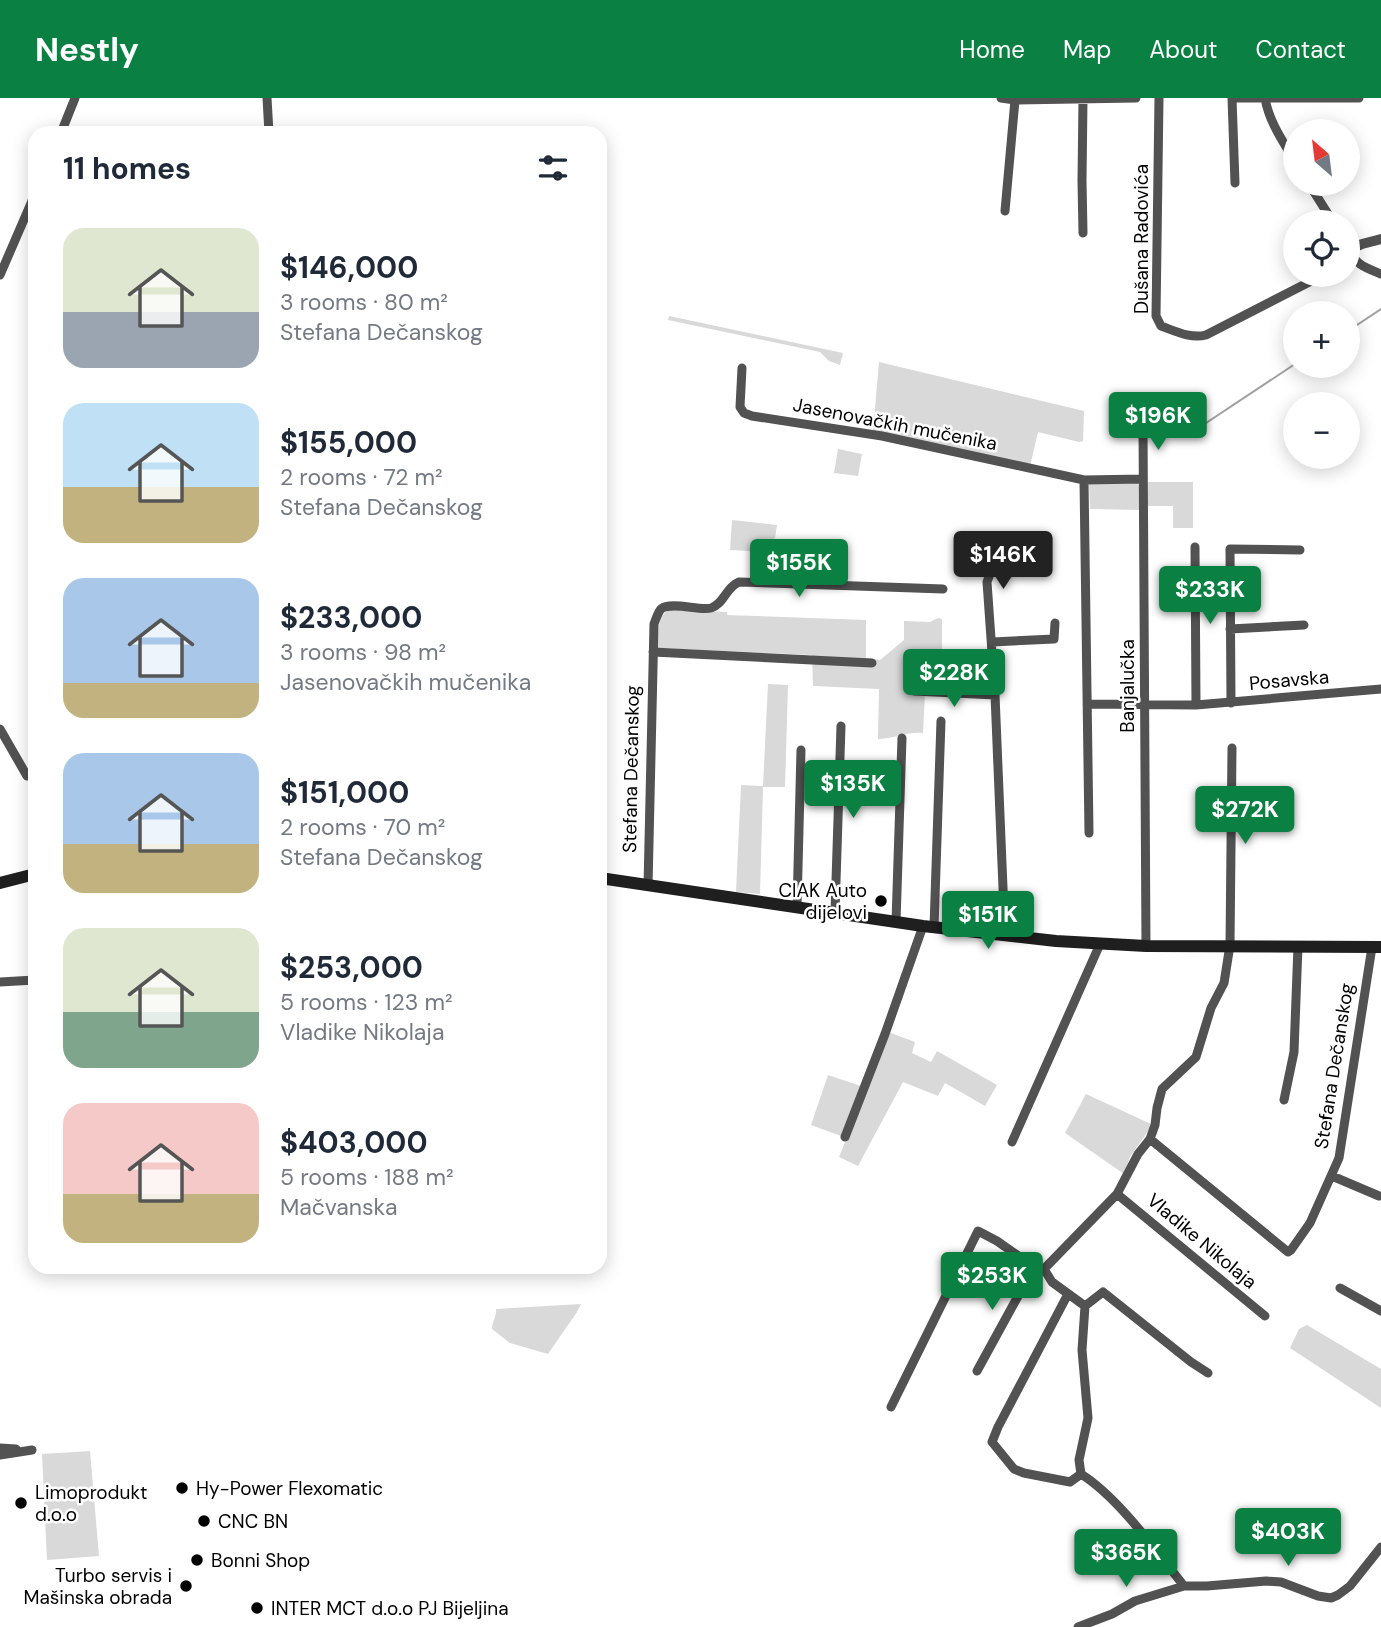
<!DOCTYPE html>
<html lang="en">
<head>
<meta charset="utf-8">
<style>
  :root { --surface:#fff; --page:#f2f2f3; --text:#1f2937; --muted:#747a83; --accent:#0b8043 }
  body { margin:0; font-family:"DM Sans",sans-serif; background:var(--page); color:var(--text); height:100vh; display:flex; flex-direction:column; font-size:26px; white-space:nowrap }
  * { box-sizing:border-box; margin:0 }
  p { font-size:23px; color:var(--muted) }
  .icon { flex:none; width:38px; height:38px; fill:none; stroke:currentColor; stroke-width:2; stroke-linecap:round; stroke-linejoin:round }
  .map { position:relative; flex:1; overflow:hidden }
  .details { position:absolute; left:28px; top:28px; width:579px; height:1148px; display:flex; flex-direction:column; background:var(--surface); border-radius:21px; box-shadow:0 4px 18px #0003 }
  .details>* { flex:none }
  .needle { width:46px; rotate:332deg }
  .buttons { position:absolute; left:1283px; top:21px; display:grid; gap:14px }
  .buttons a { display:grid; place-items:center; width:77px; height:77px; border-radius:50%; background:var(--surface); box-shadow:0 4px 18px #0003; font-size:35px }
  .price { position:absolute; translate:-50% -60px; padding:0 16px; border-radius:7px; background:var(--accent); color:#fff; font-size:23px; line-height:46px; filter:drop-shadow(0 2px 4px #0008) }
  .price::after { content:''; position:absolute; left:50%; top:42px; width:21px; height:16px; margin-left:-10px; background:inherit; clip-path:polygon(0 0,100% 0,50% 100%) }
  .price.on { background:#222; color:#fff }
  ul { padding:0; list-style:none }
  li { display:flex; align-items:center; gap:21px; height:175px; padding:0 35px }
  li span { display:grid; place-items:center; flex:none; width:196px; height:140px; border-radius:21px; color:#555 }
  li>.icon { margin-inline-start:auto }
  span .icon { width:84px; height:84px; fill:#fffc; stroke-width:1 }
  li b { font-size:30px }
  h2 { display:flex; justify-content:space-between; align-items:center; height:84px; padding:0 35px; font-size:30px }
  header { display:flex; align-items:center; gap:42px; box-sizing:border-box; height:98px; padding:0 35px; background:var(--accent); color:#fff }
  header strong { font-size:33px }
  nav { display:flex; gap:38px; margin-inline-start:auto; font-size:24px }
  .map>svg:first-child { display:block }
  .green { fill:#d9d9d9 }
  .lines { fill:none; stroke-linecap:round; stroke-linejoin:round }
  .stream { stroke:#a0a0a0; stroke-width:2 }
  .minor { stroke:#525252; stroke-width:9 }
  .tertiary { stroke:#525252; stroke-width:10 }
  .secondary { stroke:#1f1f1f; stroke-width:12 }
  .poi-dot { fill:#000; stroke:#fff; stroke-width:2.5 }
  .labels { text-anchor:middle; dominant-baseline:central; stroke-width:5; stroke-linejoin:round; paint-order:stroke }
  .street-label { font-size:19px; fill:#000; stroke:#fff }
  .poi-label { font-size:19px; fill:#000; stroke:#fff; text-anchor:start }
</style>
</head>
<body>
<header>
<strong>Nestly</strong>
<nav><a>Home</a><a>Map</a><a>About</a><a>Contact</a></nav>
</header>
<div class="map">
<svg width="1381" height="1529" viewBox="0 0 1381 1529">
  <rect width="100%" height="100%" fill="#fff"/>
  <path class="green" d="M 669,218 L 843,255 L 840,267 L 829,263 L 820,254 L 668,222 Z
    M 879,264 L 1084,313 L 1083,343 L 1079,344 L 1038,334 L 1030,368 L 873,334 Z
    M 838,351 L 862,356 L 858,378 L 834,375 Z
    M 1148,384 L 1193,384 L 1193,430 L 1173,430 L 1173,408 L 1148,408 Z
    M 1089,385 L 1137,385 L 1140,389 L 1142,412 L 1090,411 Z
    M 732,422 L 777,427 L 775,440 L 769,443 L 768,454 L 730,452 Z
    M 669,511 L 727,514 L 727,517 L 866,522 L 866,560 L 880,562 L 904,542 L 904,523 L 930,524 L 938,520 L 942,521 L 942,567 L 919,568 L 919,590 L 925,596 L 923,635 C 907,633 894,641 878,641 L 879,591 L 813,588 L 812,557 L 658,550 C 659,535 656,520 669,511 Z
    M 768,586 L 788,587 L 785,689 L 763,689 L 760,796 L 736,794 L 741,687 L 763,688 Z
    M 888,934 L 915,944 L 912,955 L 931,964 L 937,953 L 997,987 L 985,1008 L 945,985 L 938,998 L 903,984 L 858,1068 L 839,1059 L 874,974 Z
    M 828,977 L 861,988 L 841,1038 L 811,1027 Z
    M 1086,996 L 1151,1026 L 1150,1030 L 1130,1059 L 1124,1076 L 1065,1035 Z
    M 581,1206 L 577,1214 L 548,1256 L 510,1245 L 492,1231 C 492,1223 497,1219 496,1211 Z
    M 1307,1227 L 1381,1271 L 1381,1310 L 1290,1250 L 1299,1231 Z
    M 90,1353 L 99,1458 L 47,1462 L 42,1356 Z"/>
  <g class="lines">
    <path class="stream" d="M 1348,233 L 1381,211
      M 1197,331 L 1295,266"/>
    <path class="minor" d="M 267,0 L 269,35
      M 1001,0 L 1015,2 L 1136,0
      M 1159,0 L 1156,218 L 1161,228 C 1175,233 1191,241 1206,237 L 1323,177
      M 1232,0 L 1235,85
      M 1238,0 L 1265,0 C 1269,24 1283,43 1295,64
      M 1265,0 L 1359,0
      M 61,35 L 75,0
      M 1309,86 L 1333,124
      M 1005,113 L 1015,2
      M 1083,135 L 1082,83 L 1083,1
      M 1348,150 C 1356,167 1364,169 1381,176
      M 0,177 L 35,96
      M 742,270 L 740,309 L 744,315 L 752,318 L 882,338 L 1084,382 L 1143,381
      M 1143,328 L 1146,848
      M 1084,382 L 1089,735
      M 1195,449 L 1196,607
      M 1230,531 L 1304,527
      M 992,544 L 1054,541 L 1055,525
      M 653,554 L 872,565
      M 914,593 L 995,597
      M 1231,605 L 1230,451 L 1300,452
      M 1087,606 L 1196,607 L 1381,591
      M 0,631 L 27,678 L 35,678
      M 648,788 L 654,526 C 656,521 658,514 661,511 C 671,503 699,513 711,510 C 724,506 726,489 739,484 L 943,491
      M 797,809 L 801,652
      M 835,814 L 841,628
      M 896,824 L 902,640
      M 934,829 L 941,623
      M 1005,838 L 995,597 L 987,484 L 990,476 L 1026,447
      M 0,884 L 35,882
      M 1284,1002 L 1294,954 L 1298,848
      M 845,1039 L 885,936 L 923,828
      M 1150,1041 L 1288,1154 L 1291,1152 L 1310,1125 L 1339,1060 L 1372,849
      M 1012,1044 L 1100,846
      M 1332,1078 L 1379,1098
      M 1117,1096 L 1265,1218
      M 1044,1171 L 1052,1184 L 1085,1208
      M 1340,1190 L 1381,1213
      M 1068,1196 L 998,1329 L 992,1344 L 1014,1371 L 1024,1375 L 1070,1384 L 1081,1376
      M 977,1273 L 1034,1169
      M 891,1309 L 978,1133 L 997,1143 L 1034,1169 L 1044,1171 L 1117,1096 L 1138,1056 L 1150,1041 L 1155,1027 L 1157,1010 L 1162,991 L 1196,959 L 1211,910 L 1224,885 L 1230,847 L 1232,650
      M 0,1350 L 16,1351
      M 0,1357 L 32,1352
      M 1184,1488 C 1156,1453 1119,1400 1081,1376 L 1079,1362 L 1088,1320 L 1082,1252 L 1085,1208 L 1103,1194 L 1191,1264 L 1208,1275
      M 1078,1529 L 1112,1516 L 1135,1503 L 1184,1488 L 1207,1488 L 1266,1483 L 1281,1484 L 1318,1498 L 1331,1500 L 1338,1497 L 1350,1488 L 1381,1449"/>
    <path class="tertiary" d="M 1349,152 L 1362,146 L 1381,141"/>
    <path class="secondary" d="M 600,780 L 923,828 L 1056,843 L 1146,848 L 1381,849
      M 0,785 L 35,776"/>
  </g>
  <g class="poi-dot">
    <circle cx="881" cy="803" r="7"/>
    <circle cx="182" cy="1390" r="7"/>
    <circle cx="21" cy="1405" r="7"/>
    <circle cx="204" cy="1423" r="7"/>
    <circle cx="197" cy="1462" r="7"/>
    <circle cx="186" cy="1488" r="7"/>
    <circle cx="257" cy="1510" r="7"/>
  </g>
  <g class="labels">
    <g class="street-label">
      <text transform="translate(1141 141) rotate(-90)">Dušana Radovića</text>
      <text transform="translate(895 326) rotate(11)">Jasenovačkih mučenika</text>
      <text transform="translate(1289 582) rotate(-5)">Posavska</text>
      <text transform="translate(1127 588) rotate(-90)">Banjalučka</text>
      <text transform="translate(631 671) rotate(-89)">Stefana Dečanskog</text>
      <text transform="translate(1334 968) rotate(-81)">Stefana Dečanskog</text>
      <text transform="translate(1202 1143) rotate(40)">Vladike Nikolaja</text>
    </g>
    <g class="poi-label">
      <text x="867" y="792" text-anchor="end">CIAK Auto<tspan x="867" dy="22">dijelovi</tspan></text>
      <text x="196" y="1390">Hy-Power Flexomatic</text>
      <text x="35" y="1394">Limoprodukt<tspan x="35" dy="22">d.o.o</tspan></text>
      <text x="218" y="1423">CNC BN</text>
      <text x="211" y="1462">Bonni Shop</text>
      <text x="172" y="1477" text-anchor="end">Turbo servis i<tspan x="172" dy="22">Mašinska obrada</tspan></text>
      <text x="271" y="1510">INTER MCT d.o.o PJ Bijeljina</text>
    </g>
  </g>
</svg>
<div class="buttons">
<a><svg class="needle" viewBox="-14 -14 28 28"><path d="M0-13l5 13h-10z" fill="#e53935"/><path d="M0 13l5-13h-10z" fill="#747a83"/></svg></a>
<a><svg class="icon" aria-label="locate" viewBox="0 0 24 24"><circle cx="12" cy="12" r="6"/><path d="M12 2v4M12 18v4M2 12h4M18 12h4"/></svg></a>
<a>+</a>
<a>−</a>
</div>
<b class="price" style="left:1158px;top:354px">$196K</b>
<b class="price on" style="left:1003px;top:493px">$146K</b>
<b class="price" style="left:799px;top:501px">$155K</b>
<b class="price" style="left:1210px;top:528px">$233K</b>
<b class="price" style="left:954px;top:611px">$228K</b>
<b class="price" style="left:853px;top:722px">$135K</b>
<b class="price" style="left:1245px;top:748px">$272K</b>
<b class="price" style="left:988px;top:853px">$151K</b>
<b class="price" style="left:992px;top:1214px">$253K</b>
<b class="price" style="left:1288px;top:1470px">$403K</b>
<b class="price" style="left:1126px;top:1491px">$365K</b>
<section class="details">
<h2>11 homes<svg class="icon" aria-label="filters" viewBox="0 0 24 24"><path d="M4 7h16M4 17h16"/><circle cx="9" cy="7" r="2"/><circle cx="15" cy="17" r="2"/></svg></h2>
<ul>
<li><span style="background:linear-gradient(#dfe7d0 60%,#9aa5b1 0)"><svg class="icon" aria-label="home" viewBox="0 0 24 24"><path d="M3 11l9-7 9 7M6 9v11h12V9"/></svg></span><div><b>$146,000</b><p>3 rooms · 80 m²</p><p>Stefana Dečanskog</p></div></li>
<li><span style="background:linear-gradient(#bfe0f5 60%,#c2b280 0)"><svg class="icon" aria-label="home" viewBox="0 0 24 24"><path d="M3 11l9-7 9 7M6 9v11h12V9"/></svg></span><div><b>$155,000</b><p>2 rooms · 72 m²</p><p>Stefana Dečanskog</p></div></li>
<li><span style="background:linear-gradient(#a9c7e8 75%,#c2b280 0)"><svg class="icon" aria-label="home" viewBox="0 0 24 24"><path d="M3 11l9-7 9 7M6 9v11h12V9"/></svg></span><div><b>$233,000</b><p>3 rooms · 98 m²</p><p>Jasenovačkih mučenika</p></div></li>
<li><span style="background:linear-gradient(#a9c7e8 65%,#c2b280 0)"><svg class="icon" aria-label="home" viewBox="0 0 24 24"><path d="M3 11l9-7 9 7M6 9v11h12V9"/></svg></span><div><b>$151,000</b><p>2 rooms · 70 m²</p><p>Stefana Dečanskog</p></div></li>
<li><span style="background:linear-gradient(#dfe7d0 60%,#7fa58c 0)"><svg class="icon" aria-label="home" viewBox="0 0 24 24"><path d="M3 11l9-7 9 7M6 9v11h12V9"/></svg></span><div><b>$253,000</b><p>5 rooms · 123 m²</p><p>Vladike Nikolaja</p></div></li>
<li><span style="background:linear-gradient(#f6c9c9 65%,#c2b280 0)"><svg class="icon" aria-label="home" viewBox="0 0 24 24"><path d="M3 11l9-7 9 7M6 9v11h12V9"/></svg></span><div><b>$403,000</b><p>5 rooms · 188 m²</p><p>Mačvanska</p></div></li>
</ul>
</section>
</div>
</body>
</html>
